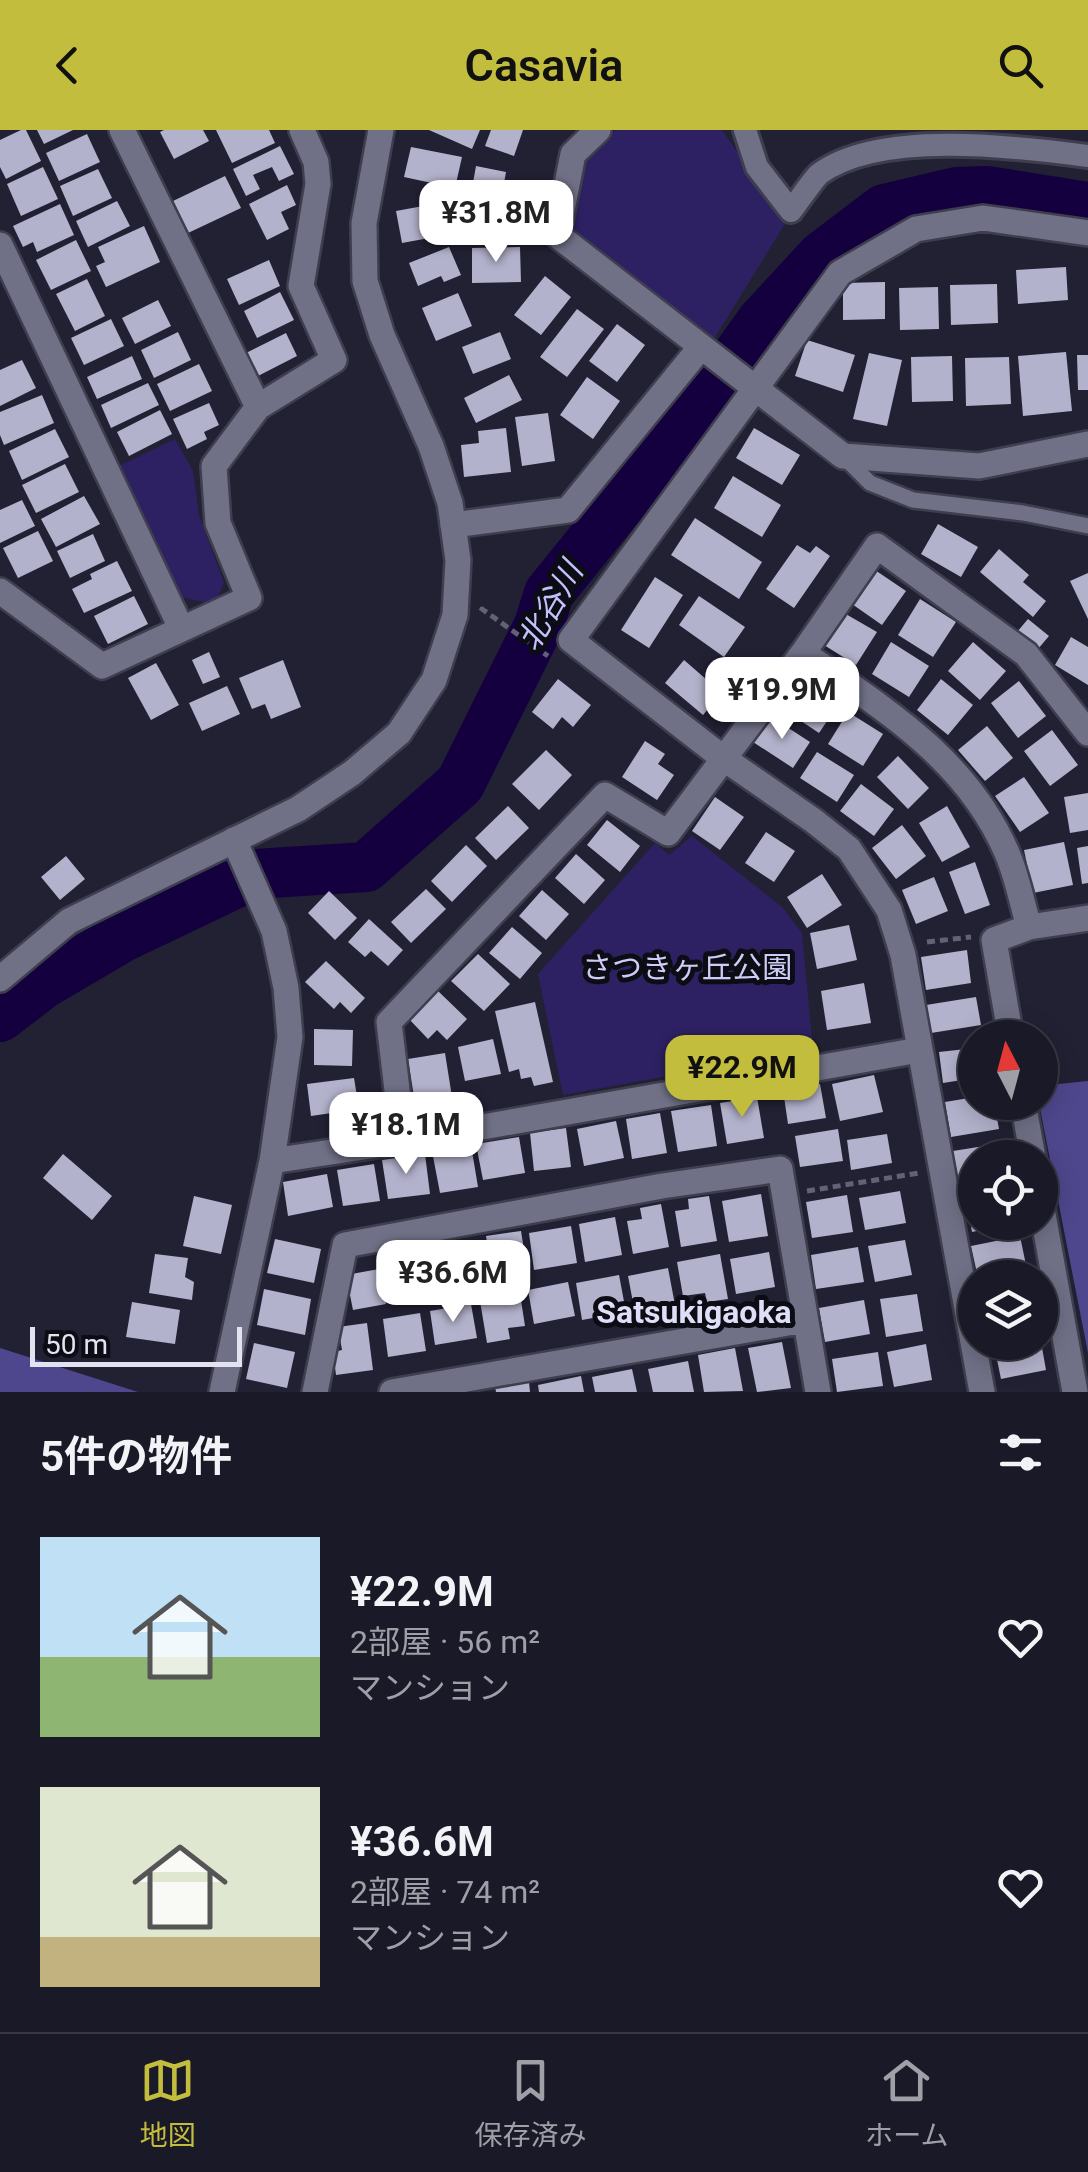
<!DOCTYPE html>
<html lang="ja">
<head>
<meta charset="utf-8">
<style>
  :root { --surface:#1a1927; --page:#23222f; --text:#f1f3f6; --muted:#9fa0a7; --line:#383844; --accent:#c3bd3e }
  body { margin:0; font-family:Roboto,"Noto Sans JP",sans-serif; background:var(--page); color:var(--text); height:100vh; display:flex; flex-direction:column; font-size:38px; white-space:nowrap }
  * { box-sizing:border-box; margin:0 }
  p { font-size:32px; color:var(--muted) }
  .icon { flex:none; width:55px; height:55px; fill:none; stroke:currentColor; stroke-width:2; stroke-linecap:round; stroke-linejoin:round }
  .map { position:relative; height:1262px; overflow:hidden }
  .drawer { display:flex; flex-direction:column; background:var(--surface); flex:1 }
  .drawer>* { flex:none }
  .needle { width:65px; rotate:354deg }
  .controls { position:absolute; left:958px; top:890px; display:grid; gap:20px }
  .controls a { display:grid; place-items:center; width:100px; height:100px; border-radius:50%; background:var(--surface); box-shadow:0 5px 25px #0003,0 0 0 2px var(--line); font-size:50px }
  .scale { position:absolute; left:30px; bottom:25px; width:212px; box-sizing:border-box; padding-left:10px; border:5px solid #e2e2f0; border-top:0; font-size:28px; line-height:35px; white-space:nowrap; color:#e2e2f0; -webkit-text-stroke:8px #0c0c14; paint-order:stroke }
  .price { position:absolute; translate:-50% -85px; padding:0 22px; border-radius:20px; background:#fff; color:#222; font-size:32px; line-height:65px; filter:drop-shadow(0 2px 5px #0008) }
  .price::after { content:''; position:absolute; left:50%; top:60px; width:30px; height:22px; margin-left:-15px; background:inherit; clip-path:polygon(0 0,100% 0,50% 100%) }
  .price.selected { background:var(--accent); color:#111 }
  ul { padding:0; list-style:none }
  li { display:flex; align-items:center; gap:30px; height:250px; padding:0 40px }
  li span { display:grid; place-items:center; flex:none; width:280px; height:200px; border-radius:0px; color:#555 }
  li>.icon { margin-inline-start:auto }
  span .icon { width:120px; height:120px; fill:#fffc; stroke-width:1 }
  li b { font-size:42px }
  h2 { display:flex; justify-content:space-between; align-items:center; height:120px; padding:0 40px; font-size:42px }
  header { display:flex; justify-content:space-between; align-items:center; height:130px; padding:0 40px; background:var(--accent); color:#111; font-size:45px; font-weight:600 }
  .tabs { display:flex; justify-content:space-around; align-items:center; height:140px; border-top:2px solid var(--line); background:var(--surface); font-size:28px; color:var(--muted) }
  .tabs a { display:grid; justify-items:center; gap:5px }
  .tabs .selected { color:var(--accent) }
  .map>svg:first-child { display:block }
  .green { fill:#2e2163 }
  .forest { fill:#4f478d }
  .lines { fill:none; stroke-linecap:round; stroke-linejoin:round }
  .river { stroke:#14003f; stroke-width:50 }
  .building { fill:#b3b2cc }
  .service-casing { stroke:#3f3e4e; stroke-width:20 }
  .pedestrian-casing { stroke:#3f3e4e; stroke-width:28 }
  .minor-casing { stroke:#3f3e4e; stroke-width:30 }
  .secondary-casing { stroke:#3f3e4e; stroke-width:30 }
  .path { stroke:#636274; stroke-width:5; stroke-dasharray:8 5; stroke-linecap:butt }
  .service { stroke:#707087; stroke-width:15 }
  .pedestrian { stroke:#707087; stroke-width:22 }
  .minor { stroke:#707087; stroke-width:25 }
  .secondary { stroke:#707087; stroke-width:25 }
  .labels { text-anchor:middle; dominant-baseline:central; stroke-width:10; stroke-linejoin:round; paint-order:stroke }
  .park-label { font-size:30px; fill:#ceccf6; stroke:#0c0c14 }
  .water-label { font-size:32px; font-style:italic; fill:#c3c0fd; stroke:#0c0c14 }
  .neighbourhood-label { font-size:32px; font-weight:bold; fill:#dedef9; stroke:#0c0c14 }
</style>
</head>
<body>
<header><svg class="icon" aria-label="back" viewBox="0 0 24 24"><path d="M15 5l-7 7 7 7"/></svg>Casavia<svg class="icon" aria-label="search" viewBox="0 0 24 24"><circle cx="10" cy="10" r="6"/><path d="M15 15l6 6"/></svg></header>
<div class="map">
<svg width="1088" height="1262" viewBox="0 0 1088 1262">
  <rect width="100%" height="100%" fill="#222134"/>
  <path class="green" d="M 616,0 L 722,0 L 786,92 L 712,212 L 571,98 L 585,27 Z
    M 175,309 L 193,341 L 199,385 L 224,453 L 218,467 L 204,472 L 180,467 L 119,336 Z
    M 692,706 L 782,777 L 802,803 L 813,920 L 563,965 L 538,844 L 655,713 L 669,725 Z"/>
  <path class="forest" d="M 1088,951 L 1088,1223 L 1039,973 L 1040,956 Z
    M 0,1218 L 138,1262 L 0,1262 Z"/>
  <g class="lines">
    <path class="river" d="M 0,887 L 43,854 L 123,807 L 255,744 L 366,737 L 460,654 L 539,495 L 549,463 L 705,270 L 761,192 L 821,127 L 884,79 L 956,62 L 987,61 L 1088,77"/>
  </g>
  <path class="building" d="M 21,0 L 26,0 L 41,31 L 6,49 L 0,37 L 0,10 Z
    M 37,0 L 73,0 L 44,14 Z
    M 164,0 L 203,0 L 209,11 L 174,29 L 160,2 Z
    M 216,0 L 269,0 L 275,13 L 232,33 Z
    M 429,0 L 480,0 L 472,19 Z
    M 491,0 L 523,0 L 514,26 L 485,16 Z
    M 87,4 L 100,32 L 59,51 L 46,23 Z
    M 280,16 L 294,44 L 279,51 L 272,37 L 253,45 L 260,59 L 246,66 L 233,39 Z
    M 411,17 L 462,27 L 455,58 L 404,47 Z
    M 476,36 L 506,42 L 496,98 L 466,92 Z
    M 43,37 L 58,69 L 21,86 L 7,54 Z
    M 98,39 L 112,68 L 73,86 L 60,56 Z
    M 225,46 L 241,78 L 188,103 L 173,71 Z
    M 287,55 L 296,75 L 281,82 L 289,99 L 267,110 L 249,74 Z
    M 117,71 L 130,96 L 88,117 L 76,91 Z
    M 445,72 L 451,104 L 402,113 L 396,81 Z
    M 60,74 L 74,105 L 37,122 L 33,112 L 23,117 L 13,96 Z
    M 144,96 L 160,132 L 106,157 L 96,136 L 105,132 L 98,117 Z
    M 76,110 L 91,141 L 51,160 L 36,130 Z
    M 449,117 L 461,145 L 444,152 L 441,146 L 418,156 L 409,133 Z
    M 520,117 L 521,152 L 472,153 L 472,118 Z
    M 269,130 L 280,156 L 239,175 L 227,149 Z
    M 1066,137 L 1068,170 L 1018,174 L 1016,140 Z
    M 545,146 L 571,167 L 541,205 L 514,185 Z
    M 87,149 L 105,186 L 75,201 L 56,164 Z
    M 885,152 L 885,189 L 843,190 L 843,153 Z
    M 997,154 L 998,193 L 951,195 L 950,155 Z
    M 938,157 L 939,199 L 900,200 L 899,158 Z
    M 280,162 L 294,190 L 257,208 L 244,181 Z
    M 458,163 L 472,196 L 436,211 L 422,178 Z
    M 158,170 L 171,196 L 135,214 L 122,188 Z
    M 577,179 L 604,199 L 567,247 L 540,227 Z
    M 111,189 L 124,216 L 84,235 L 71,208 Z
    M 617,194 L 645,215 L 617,252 L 589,231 Z
    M 178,202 L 191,230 L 154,248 L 141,220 Z
    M 500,202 L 511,229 L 473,244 L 462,217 Z
    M 286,203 L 297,226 L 258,246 L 246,223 Z
    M 807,210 L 855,225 L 843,262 L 795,246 Z
    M 1066,222 L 1072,281 L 1023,286 L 1018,226 Z
    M 869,223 L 902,230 L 887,296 L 853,289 Z
    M 1077,225 L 1088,225 L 1088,260 L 1078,260 Z
    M 132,226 L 142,249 L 97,269 L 87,247 Z
    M 952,226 L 953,271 L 912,272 L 911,227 Z
    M 1009,227 L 1011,274 L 966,276 L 965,228 Z
    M 22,230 L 36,258 L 0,276 L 0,240 Z
    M 199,234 L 212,261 L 170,281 L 157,254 Z
    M 509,245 L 522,270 L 476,293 L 464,268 Z
    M 587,247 L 620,271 L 593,309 L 560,285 Z
    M 148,253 L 159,275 L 111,298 L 101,275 Z
    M 42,265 L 54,293 L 4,315 L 0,305 L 0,282 Z
    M 209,273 L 219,295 L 204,302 L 207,309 L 187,319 L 173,289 Z
    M 160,280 L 172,304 L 129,326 L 117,302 Z
    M 548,283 L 555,331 L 522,336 L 515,287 Z
    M 506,298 L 511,342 L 464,347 L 461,315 L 479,313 L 478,301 Z
    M 754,298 L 800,325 L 782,355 L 736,328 Z
    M 55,299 L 69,327 L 22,350 L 9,321 Z
    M 65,334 L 79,362 L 36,383 L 22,355 Z
    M 733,346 L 781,375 L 762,407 L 714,378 Z
    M 84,366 L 100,394 L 56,417 L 41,389 Z
    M 22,370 L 35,396 L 0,413 L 0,380 Z
    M 695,388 L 762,432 L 739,469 L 671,425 Z
    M 938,394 L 978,417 L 961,447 L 921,424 Z
    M 38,401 L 53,431 L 18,448 L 3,418 Z
    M 93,404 L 105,431 L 70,448 L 57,421 Z
    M 797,415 L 810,423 L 816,416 L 830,426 L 794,478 L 766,459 Z
    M 999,419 L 1029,445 L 1023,452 L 1046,471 L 1033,487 L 980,442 Z
    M 117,431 L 132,461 L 84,483 L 72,459 L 92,449 L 90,444 Z
    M 875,440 L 906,461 L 882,495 L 852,474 Z
    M 1088,443 L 1088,489 L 1070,451 Z
    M 655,447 L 683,465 L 649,518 L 621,500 Z
    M 134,466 L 148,494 L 108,514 L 94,486 Z
    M 699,466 L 745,497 L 724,527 L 679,495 Z
    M 920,469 L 956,492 L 933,527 L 898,505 Z
    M 844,483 L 877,502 L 856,535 L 824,515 Z
    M 1028,489 L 1049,506 L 1038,519 L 1017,502 Z
    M 1071,507 L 1088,517 L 1088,555 L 1055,535 Z
    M 891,512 L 929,536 L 909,567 L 872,544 Z
    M 973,512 L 1006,541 L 980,570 L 948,541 Z
    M 209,522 L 220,547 L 203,554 L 192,530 Z
    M 283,530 L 301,577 L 271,589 L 265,574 L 252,579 L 239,548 Z
    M 684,530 L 722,563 L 703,585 L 665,553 Z
    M 156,533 L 179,575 L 151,590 L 128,548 Z
    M 558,549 L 591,575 L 573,597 L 562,587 L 553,599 L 532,582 Z
    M 941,549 L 973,575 L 948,605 L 917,580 Z
    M 803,551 L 838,575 L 819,603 L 783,579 Z
    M 1019,551 L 1046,586 L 1018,608 L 991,573 Z
    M 227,556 L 240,584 L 202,601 L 189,573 Z
    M 848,582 L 883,604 L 863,636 L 828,614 Z
    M 770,586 L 810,612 L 793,638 L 753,612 Z
    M 987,596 L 1013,628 L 985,651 L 958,620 Z
    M 1052,600 L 1078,635 L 1050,656 L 1024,621 Z
    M 645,611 L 665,624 L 658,634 L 674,645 L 657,670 L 622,647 Z
    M 546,620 L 572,645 L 539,680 L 512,654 Z
    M 817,622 L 854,645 L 837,672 L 800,648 Z
    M 898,626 L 929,658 L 908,679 L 877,647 Z
    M 1024,647 L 1049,683 L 1020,702 L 995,666 Z
    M 861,654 L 894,679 L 874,706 L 840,681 Z
    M 1088,663 L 1088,700 L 1070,703 L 1064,667 Z
    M 715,667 L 744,687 L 720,720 L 692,701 Z
    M 508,676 L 529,698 L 496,730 L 475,708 Z
    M 947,676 L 970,717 L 942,732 L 919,693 Z
    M 607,690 L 640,716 L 620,742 L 587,715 Z
    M 902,695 L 926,726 L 896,749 L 872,718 Z
    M 766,702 L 795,721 L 774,752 L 745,733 Z
    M 1064,712 L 1073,755 L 1033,763 L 1024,720 Z
    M 466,715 L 487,736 L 452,772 L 431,751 Z
    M 1088,716 L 1088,753 L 1082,754 L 1077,718 Z
    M 576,724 L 605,750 L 584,774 L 555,748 Z
    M 66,726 L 85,749 L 60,770 L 41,747 Z
    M 975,732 L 990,775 L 965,784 L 949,742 Z
    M 822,744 L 842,775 L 807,798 L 787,767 Z
    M 934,747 L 948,781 L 916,794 L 902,760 Z
    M 426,759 L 446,779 L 411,813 L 391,792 Z
    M 542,760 L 569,784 L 546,810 L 519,786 Z
    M 329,761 L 357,788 L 335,810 L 308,783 Z
    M 369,789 L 403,820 L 388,836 L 371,821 L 365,827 L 348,812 Z
    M 849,795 L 857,830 L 817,839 L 810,803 Z
    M 512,797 L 542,823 L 520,849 L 489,823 Z
    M 967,820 L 971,853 L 926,860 L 921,827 Z
    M 478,824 L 510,854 L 484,881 L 451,851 Z
    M 326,831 L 365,868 L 351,883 L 340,872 L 334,879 L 305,852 Z
    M 864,853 L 871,893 L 827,900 L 821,861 Z
    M 438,861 L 467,889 L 447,910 L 437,900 L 428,909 L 409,889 Z
    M 976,867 L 981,895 L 931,903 L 926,875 Z
    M 535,872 L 553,952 L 534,956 L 531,947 L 521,949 L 519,939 L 509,942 L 495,881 Z
    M 314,899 L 353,900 L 352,936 L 314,935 Z
    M 493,909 L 501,944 L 465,951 L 458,917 Z
    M 975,918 L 975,948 L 943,953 L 939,922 Z
    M 445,923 L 452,967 L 415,973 L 408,929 Z
    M 874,945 L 883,982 L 840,991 L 832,954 Z
    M 354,948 L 359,979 L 311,986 L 307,954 Z
    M 820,954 L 826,988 L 788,994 L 783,960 Z
    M 757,967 L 764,1008 L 727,1014 L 720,973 Z
    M 975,967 L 975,972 L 994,972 L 999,999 L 951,1007 L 945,972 Z
    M 711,975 L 717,1016 L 678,1022 L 671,981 Z
    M 660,983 L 667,1023 L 632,1029 L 626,989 Z
    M 616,991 L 624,1028 L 584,1036 L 577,999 Z
    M 566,998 L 571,1037 L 534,1041 L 530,1003 Z
    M 838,999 L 843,1031 L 800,1037 L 795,1006 Z
    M 887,1004 L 892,1033 L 851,1040 L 847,1010 Z
    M 519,1007 L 525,1043 L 483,1050 L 476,1014 Z
    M 1003,1013 L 1006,1028 L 975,1028 L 975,1049 L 958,1052 L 953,1021 Z
    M 471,1015 L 478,1057 L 440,1063 L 432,1021 Z
    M 63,1024 L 112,1066 L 92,1090 L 43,1048 Z
    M 425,1024 L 430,1064 L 388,1069 L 382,1030 Z
    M 374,1034 L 380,1071 L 343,1076 L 337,1040 Z
    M 327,1044 L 333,1077 L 288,1086 L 283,1052 Z
    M 900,1061 L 906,1093 L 865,1100 L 859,1068 Z
    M 761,1064 L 768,1106 L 729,1112 L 722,1071 Z
    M 847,1065 L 853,1102 L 812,1108 L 806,1072 Z
    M 194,1066 L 232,1075 L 221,1124 L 183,1116 Z
    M 709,1066 L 717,1111 L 681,1117 L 675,1081 L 689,1079 L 688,1069 Z
    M 975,1068 L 975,1092 L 1011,1094 L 972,1102 L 966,1070 Z
    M 661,1074 L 669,1117 L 633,1124 L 627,1091 L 642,1089 L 640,1078 Z
    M 615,1087 L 622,1125 L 585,1132 L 579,1094 Z
    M 571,1096 L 577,1133 L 534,1140 L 529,1103 Z
    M 521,1101 L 527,1139 L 492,1145 L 486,1106 Z
    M 1020,1106 L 1027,1140 L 978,1148 L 971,1116 Z
    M 275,1109 L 321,1119 L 314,1153 L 267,1143 Z
    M 905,1110 L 912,1145 L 875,1152 L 868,1116 Z
    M 858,1117 L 864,1152 L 816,1159 L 811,1125 Z
    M 475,1121 L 481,1155 L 448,1161 L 442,1126 Z
    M 769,1122 L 775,1157 L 736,1164 L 730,1129 Z
    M 155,1124 L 188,1128 L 185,1147 L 194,1152 L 192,1170 L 149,1163 Z
    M 720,1124 L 728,1169 L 707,1172 L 705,1163 L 683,1166 L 677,1132 Z
    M 430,1129 L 436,1166 L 401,1171 L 396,1135 Z
    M 668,1138 L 675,1175 L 635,1183 L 628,1146 Z
    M 379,1139 L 386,1174 L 353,1180 L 346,1145 Z
    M 619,1145 L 626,1182 L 582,1190 L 576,1153 Z
    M 568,1152 L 575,1186 L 534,1194 L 528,1160 Z
    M 264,1159 L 311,1169 L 305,1205 L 257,1195 Z
    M 520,1164 L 525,1196 L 508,1198 L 510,1209 L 487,1213 L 480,1171 Z
    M 917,1164 L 923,1201 L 886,1207 L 880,1169 Z
    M 864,1170 L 870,1204 L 825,1212 L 819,1178 Z
    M 132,1172 L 180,1180 L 175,1214 L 126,1207 Z
    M 471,1174 L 477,1208 L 435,1215 L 430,1181 Z
    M 420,1183 L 426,1221 L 388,1227 L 383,1189 Z
    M 367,1193 L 373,1240 L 336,1245 L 333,1222 L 342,1220 L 338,1197 Z
    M 782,1212 L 791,1258 L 757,1262 L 748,1218 Z
    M 1006,1212 L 1041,1212 L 1046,1240 L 1001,1249 L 994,1215 Z
    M 254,1213 L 295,1222 L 287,1258 L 246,1249 Z
    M 926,1214 L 932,1250 L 894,1257 L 887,1222 Z
    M 735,1218 L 743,1261 L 704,1262 L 698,1225 Z
    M 878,1222 L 883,1256 L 837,1262 L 832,1229 Z
    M 688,1231 L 694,1262 L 653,1262 L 648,1239 Z
    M 632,1239 L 637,1262 L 595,1262 L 592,1247 Z
    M 581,1246 L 584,1262 L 539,1262 L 538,1255 Z
    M 529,1252 L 530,1262 L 496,1262 L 495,1256 Z"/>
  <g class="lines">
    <defs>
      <path id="service" d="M 843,326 L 870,353 L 913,370 L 1023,383 L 1088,396"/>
      <path id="pedestrian" d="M 745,0 L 757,37 L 791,81 C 800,69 809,55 819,44 C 879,0 1012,16 1088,26"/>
      <path id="minor" d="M 598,0 L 573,24 L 557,105 L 843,326 L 979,336 L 1088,314
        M 0,115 L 181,498
        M 258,277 L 334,230 L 301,156 L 318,54 L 316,32 L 302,0
        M 453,395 L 568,380 L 700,218
        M 0,461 L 102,536 L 249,468 L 218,393 L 214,336 L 258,277 L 122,0
        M 803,523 C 884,579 966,628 1007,723 C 1017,746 1022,773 1029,797
        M 1011,908 L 994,810 L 1029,797 L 1088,788
        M 1023,972 L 1033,1028
        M 403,1011 L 389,892 L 605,665 L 668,703 L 803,523 L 877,416 L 1026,524 L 1088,603
        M 272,1031 L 403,1011 L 919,920
        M 1040,1068 L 1075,1262
        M 222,1262 L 272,1031 L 290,907 L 286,858 L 274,801 L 234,710
        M 315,1262 L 345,1115 L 662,1056 L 780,1039 L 818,1262
        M 392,1262 L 805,1190
        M 982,1262 L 903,825 L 889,780 L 849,719 L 814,691 L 723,628 L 571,510 L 840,143 L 916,99 L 983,88 L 1088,103"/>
      <path id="secondary" d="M 0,849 L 69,791 L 298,679 L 352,643 L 399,603 L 434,550 L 455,485 L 458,430 L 450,373 L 431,316 L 382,205 L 365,151 L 364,93 L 381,0"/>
    </defs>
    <use href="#service" class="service-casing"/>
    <use href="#pedestrian" class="pedestrian-casing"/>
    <use href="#minor" class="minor-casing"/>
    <use href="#secondary" class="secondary-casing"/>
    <path class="path" d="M 481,481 L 482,479 L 548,526
      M 927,812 L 971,807
      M 807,1061 L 919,1043"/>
    <use href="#service" class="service"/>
    <use href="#pedestrian" class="pedestrian"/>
    <use href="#minor" class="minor"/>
    <use href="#secondary" class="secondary"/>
  </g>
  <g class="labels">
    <g class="park-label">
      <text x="687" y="837">さつきヶ丘公園</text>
    </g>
    <g class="water-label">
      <text transform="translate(550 476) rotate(-60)">北谷川</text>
    </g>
    <g class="neighbourhood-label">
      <text x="694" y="1182">Satsukigaoka</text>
    </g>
  </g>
</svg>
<div class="controls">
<a><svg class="needle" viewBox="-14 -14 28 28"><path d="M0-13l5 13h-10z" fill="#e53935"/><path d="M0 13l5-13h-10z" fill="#9fa0a7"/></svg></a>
<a><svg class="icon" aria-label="locate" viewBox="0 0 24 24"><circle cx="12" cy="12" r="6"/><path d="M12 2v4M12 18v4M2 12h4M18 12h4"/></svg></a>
<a><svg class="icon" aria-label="layers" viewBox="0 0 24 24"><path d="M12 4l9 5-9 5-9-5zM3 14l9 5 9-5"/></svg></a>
</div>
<div class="scale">50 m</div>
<b class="price" style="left:496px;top:135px">¥31.8M</b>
<b class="price" style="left:782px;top:612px">¥19.9M</b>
<b class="price selected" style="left:742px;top:990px">¥22.9M</b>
<b class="price" style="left:406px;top:1047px">¥18.1M</b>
<b class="price" style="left:453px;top:1195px">¥36.6M</b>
</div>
<section class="drawer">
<h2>5件の物件<svg class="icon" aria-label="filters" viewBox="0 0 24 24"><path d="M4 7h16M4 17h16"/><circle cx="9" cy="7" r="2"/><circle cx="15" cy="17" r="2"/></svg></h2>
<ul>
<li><span style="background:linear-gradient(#bfe0f5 60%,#8fb573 0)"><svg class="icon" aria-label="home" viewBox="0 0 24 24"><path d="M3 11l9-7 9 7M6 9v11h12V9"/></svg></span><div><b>¥22.9M</b><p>2部屋 · 56 m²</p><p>マンション</p></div><svg class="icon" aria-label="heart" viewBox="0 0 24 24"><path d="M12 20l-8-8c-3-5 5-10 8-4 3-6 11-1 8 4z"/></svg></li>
<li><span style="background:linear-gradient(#dfe7d0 75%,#c2b280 0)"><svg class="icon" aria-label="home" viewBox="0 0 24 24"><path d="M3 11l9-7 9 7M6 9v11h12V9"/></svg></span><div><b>¥36.6M</b><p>2部屋 · 74 m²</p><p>マンション</p></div><svg class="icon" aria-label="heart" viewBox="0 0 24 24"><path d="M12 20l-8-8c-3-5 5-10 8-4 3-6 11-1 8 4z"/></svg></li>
</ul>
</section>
<nav class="tabs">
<a class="selected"><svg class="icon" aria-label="map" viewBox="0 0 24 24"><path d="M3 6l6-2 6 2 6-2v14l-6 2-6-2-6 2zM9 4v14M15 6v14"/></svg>地図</a>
<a><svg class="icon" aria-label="saved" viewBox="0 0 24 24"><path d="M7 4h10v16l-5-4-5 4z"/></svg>保存済み</a>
<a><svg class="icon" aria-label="home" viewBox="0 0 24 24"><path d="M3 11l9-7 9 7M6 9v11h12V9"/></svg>ホーム</a>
</nav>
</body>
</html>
